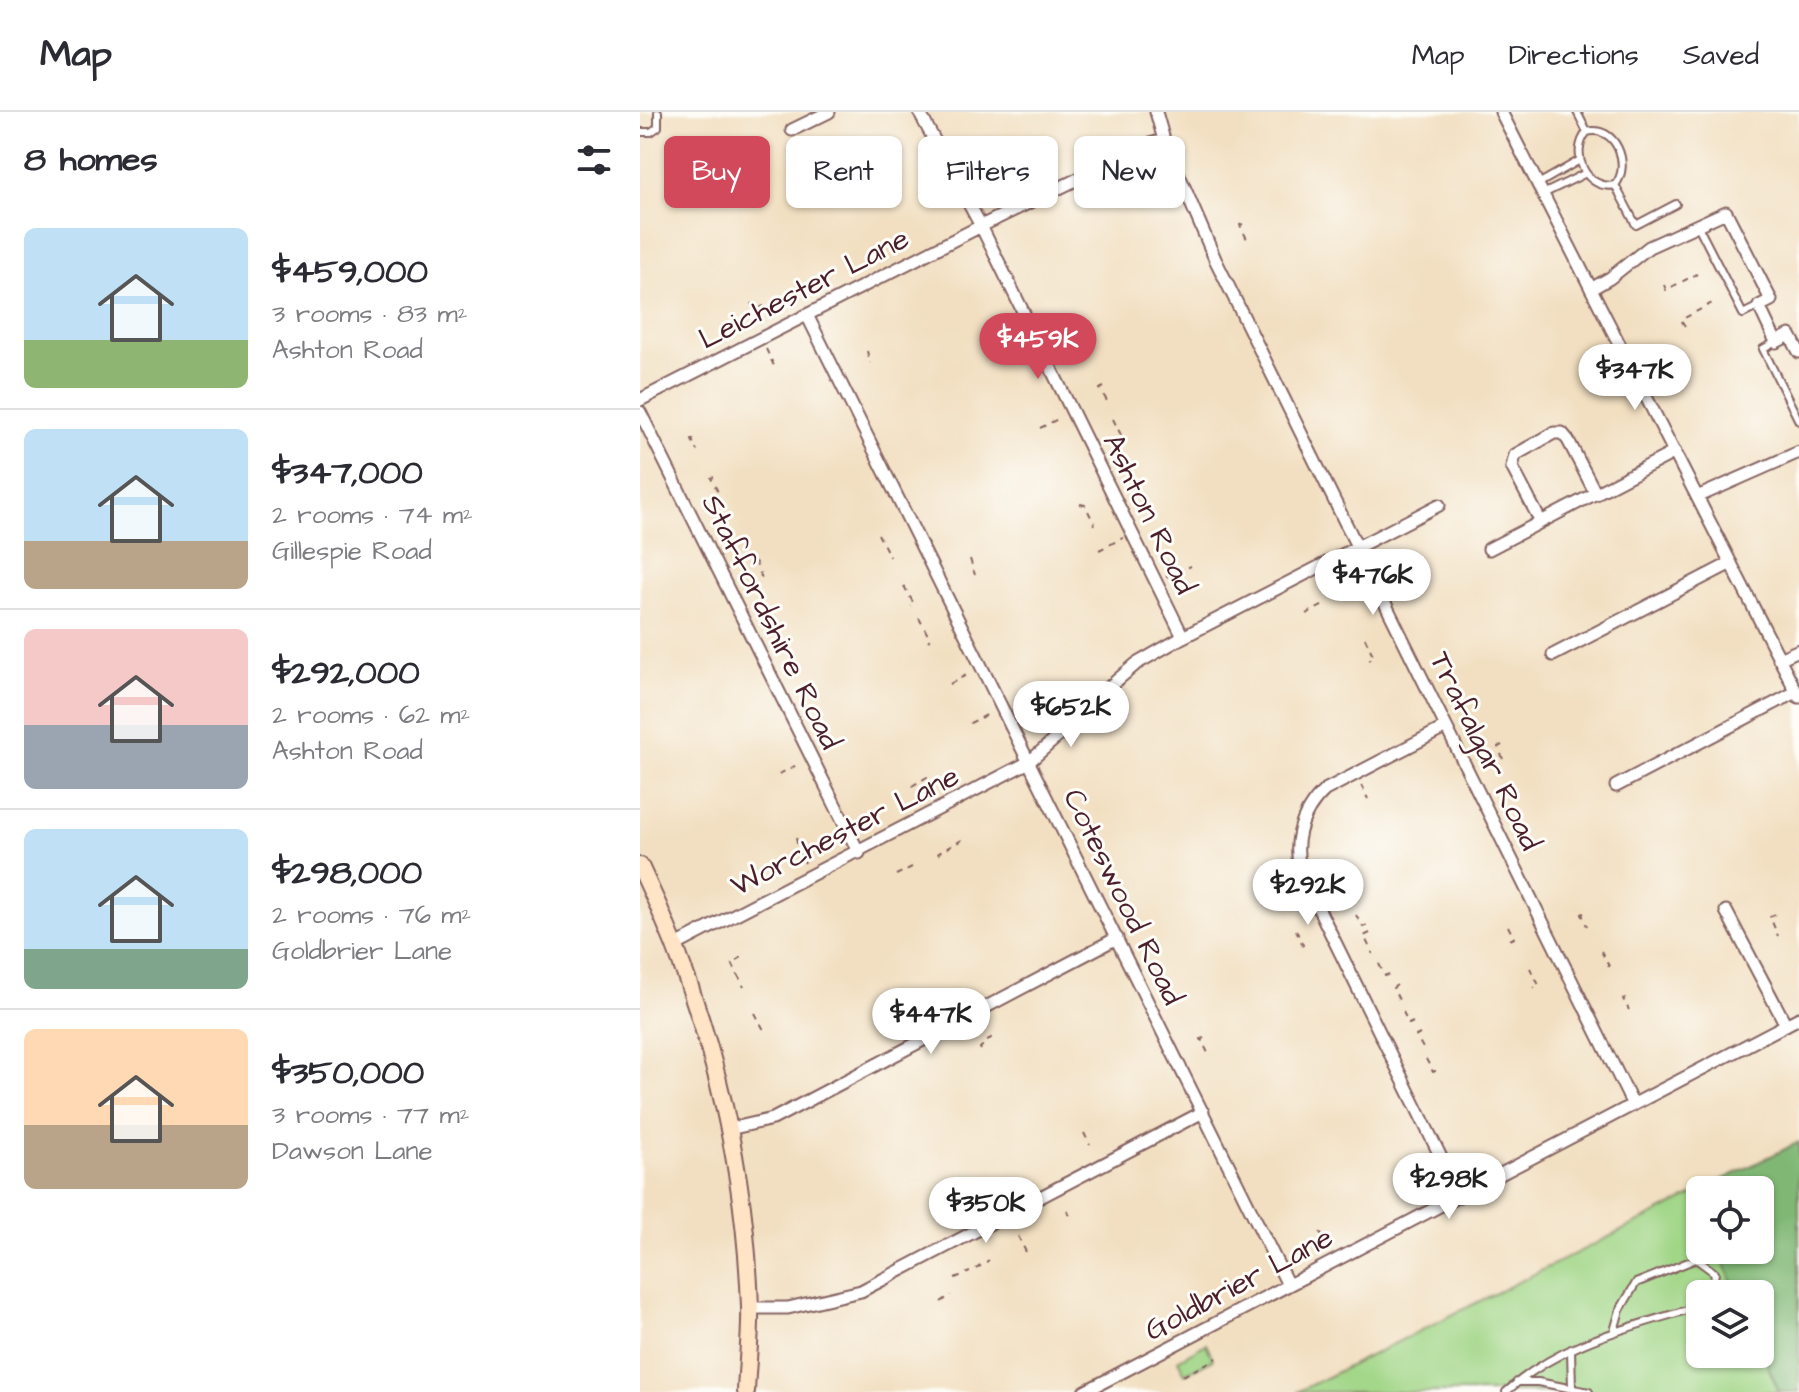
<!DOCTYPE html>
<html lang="en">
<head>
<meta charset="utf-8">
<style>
  :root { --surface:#fff; --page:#f2f2f3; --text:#2b2b33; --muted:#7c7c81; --line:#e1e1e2; --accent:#d1495b }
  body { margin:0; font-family:"Architects Daughter",sans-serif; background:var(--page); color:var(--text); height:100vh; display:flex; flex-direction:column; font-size:30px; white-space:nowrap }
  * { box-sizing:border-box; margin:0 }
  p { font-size:26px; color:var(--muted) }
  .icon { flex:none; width:44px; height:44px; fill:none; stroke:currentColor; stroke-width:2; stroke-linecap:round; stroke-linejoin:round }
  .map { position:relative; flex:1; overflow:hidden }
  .side { display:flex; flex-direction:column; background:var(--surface); width:640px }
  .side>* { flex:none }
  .hud { position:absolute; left:24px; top:24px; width:760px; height:72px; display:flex; gap:16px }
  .fabs { position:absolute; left:1046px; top:1064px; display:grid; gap:16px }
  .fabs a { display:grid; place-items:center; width:88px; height:88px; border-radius:12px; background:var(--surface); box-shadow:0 2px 6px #0004; font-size:40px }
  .price { position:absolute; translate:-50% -68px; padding:0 18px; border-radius:28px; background:#fff; color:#222; font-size:26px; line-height:52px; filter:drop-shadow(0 2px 4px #0008) }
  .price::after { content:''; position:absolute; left:50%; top:48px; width:24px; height:18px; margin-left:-12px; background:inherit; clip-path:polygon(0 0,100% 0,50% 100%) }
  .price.current { background:var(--accent); color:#fff }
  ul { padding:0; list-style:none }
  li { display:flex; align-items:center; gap:24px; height:200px; padding:0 24px }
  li+li { border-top:2px solid var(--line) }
  li span { display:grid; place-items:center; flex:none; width:224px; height:160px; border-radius:12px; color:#555 }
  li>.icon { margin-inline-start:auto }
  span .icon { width:96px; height:96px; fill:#fffc; stroke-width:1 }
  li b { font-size:34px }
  h2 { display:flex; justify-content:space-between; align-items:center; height:96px; padding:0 24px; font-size:34px }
  .tag { padding:0 28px; border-radius:12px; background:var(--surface); box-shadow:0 2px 6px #0004; font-size:28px; line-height:72px }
  .tag.current { background:var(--accent); color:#fff }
  header { display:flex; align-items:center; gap:48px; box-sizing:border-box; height:112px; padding:0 40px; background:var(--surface); border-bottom:2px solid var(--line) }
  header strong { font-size:38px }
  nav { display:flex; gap:44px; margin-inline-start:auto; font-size:28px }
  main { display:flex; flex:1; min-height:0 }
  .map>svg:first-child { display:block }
  .green { fill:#a1d687; stroke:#767a59; stroke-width:2 }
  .forest { fill:#80b774; stroke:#656b50; stroke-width:2 }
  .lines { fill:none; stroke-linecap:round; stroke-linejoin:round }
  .service-casing { stroke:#856260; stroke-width:10 }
  .minor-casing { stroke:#856260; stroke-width:15 }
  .secondary-casing { stroke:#856260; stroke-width:20 }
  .path { stroke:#856260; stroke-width:2; stroke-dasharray:6 6; stroke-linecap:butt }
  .service { stroke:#fff; stroke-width:6 }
  .minor { stroke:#fff; stroke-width:11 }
  .secondary { stroke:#ffe4c6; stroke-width:16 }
  .labels { text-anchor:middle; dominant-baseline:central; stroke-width:6; stroke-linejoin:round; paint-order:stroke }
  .street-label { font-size:30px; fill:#4a1f2b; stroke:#fdfcf7 }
</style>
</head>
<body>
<header>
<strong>Map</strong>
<nav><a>Map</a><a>Directions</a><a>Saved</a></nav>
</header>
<main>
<section class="side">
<h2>8 homes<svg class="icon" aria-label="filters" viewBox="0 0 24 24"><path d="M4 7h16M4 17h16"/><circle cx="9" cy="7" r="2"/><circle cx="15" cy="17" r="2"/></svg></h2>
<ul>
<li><span style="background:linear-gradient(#bfe0f5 70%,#8fb573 0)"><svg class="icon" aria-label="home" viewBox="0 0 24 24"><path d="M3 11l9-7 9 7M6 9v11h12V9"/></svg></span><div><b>$459,000</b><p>3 rooms · 83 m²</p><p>Ashton Road</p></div></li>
<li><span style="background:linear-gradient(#bfe0f5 70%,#b9a48a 0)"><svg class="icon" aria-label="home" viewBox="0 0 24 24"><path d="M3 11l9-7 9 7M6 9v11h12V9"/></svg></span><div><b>$347,000</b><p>2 rooms · 74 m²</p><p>Gillespie Road</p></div></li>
<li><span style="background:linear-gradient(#f6c9c9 60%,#9aa5b1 0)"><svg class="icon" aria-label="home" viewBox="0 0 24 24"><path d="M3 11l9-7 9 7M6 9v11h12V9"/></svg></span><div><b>$292,000</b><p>2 rooms · 62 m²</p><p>Ashton Road</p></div></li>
<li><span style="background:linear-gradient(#bfe0f5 75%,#7fa58c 0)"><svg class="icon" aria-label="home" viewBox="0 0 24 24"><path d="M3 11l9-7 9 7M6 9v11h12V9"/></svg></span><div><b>$298,000</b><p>2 rooms · 76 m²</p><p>Goldbrier Lane</p></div></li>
<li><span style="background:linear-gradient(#ffd9b3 60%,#b9a48a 0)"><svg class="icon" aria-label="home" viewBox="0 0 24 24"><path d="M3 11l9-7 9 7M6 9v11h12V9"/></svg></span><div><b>$350,000</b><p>3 rooms · 77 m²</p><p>Dawson Lane</p></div></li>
</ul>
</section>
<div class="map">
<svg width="1159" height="1280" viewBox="0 0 1159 1280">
  <rect width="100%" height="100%" fill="#fdfcf7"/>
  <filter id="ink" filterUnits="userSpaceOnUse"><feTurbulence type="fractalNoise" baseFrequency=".0125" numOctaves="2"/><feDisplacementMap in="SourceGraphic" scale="16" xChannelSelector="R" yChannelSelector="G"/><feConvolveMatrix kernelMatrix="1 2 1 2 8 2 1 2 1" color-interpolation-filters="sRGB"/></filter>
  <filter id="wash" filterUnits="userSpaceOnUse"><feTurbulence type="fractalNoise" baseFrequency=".006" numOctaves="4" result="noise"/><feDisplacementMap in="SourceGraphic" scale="32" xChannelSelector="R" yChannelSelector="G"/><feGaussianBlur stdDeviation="1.8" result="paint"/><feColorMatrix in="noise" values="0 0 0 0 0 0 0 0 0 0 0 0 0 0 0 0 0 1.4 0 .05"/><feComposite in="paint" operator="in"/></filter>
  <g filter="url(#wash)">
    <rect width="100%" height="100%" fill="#f2dfc1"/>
    <path class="green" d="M 1055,1082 L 1060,1094 L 1060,1138 L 1079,1138 L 1097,1182 L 1060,1182 L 1060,1242 L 1120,1242 L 1120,1235 L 1139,1280 L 657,1280 Z
      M 566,1232 L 573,1247 L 545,1262 L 538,1248 Z"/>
    <path class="forest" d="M 1159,1030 L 1159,1280 L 1139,1280 L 1120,1235 L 1120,1182 L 1097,1182 L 1079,1138 L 1120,1138 L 1120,1078 L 1062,1078 Z"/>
  </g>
  <g filter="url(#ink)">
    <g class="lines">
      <defs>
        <path id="service" d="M 937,0 L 947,20 C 929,41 946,79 975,73 L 996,113 L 1036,92
          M 0,20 L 11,20 L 18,15 L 18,0
          M 947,20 C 975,12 992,53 975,73
          M 898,72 L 940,48
          M 903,82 L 946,61
          M 1058,114 L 1103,202 L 1119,194
          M 1136,230 L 1123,237 L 1159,309
          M 974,1219 L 980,1198 L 996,1171 L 1056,1147 L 1075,1161 L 1072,1180 L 1069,1182
          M 931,1237 L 932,1276
          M 877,1270 L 898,1270 L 949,1280
          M 866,1280 C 919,1232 983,1217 1050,1197 L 1060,1189"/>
        <path id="minor" d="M 279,0 L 341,114 L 543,525
          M 516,0 L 524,28 L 575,147 L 993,993
          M 861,0 L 1159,585
          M 152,18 L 189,0
          M 951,177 L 970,166 L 1009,135 L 1086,100 L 1131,188 L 1119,194 L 1136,230 L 1150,223 L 1159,240
          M 167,203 L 648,1173
          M 0,288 L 341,114 L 510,32 L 524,28
          M 0,300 L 219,741
          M 1057,385 L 1159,340
          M 901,410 L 872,355 L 875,343 L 914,321 L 922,321 L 928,328 L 956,382
          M 849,437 L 1035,340
          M 913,543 L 1091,451
          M 1139,547 L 1159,538
          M 806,615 L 685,678 C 659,702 650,737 665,769 L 820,1084
          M 976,674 L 1156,580
          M 1086,799 L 1146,913
          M 36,833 L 389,650 L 433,611 L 454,588 L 496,552 L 543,525 L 799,393
          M 89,1017 L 133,1007 L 477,826
          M 110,1196 L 148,1196 L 221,1179 L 563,1000
          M 444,1280 L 1159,906"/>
        <path id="secondary" d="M 0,754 C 66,891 105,1042 110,1195 C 111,1223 107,1252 106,1280"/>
      </defs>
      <use href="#service" class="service-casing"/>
      <use href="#minor" class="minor-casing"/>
      <use href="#secondary" class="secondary-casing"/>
      <path class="path" d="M 603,112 L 600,113 L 609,131
        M 1024,173 L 1026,178 L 1057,162
        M 111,191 L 115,198 L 126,193
        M 1045,214 L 1041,208 L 1072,191
        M 126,237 L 136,258
        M 227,239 L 230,251
        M 464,275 L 460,277 L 467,289
        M 473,307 L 483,327 L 485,325
        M 400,316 L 420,306
        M 54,327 L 52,328 L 57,339
        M 74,365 L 71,366 L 80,384
        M 440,392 L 445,393 L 455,413
        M 238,422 L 250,445
        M 459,438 L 483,426
        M 330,447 L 335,463
        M 115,449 L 122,467
        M 526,465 L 551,454
        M 264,474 L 274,492 L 271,494
        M 666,502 L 684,493 L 686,496
        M 279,506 L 290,527 L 288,529
        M 725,526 L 734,545 L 729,548
        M 310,572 L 330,561
        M 330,611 L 351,601
        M 862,633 L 858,635 L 863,647
        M 139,662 L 159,652
        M 721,673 L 728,687
        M 272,674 L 287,665 L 285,661
        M 156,726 L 159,741 L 165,751
        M 299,743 L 298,741 L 322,728
        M 693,755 L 699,767
        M 100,761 L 120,750
        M 256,763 L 272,755
        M 701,776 L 709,793
        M 944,801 L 942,802 L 947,814
        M 1135,802 L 1130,805 L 1138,824
        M 716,803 L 723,815 L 727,813
        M 868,814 L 874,826 L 870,828
        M 656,818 L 663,833 L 661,835
        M 730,821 L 724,824 L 733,842
        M 961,839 L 970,856
        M 102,845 L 92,851 L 104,875
        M 739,852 L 745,864 L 749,862
        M 890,856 L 899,873 L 894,876
        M 757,873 L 753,876 L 759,888
        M 986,886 L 983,887 L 989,898
        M 763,900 L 769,912 L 773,910
        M 115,901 L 124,918
        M 780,922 L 776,924 L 783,936
        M 564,926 L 561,927 L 570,945
        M 341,938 L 340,936 L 353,924
        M 786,947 L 793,960 L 797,958
        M 444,1021 L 450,1033
        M 427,1098 L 432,1108
        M 680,1120 L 689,1136
        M 378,1124 L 386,1140
        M 336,1157 L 349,1148
        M 315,1166 L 330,1160
        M 301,1190 L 311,1183
        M 543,1264 L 577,1246"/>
      <use href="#service" class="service"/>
      <use href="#minor" class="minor"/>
      <use href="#secondary" class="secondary"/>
    </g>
  </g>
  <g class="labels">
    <g class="street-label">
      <text transform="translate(164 177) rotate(-27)">Leichester Lane</text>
      <text transform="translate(509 402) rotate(64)">Ashton Road</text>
      <text transform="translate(131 510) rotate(64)">Staffordshire Road</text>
      <text transform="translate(845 639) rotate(64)">Trafalgar Road</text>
      <text transform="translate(205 719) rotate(-27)">Worchester Lane</text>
      <text transform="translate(483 785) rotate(64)">Coteswood Road</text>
      <text transform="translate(599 1172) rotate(-28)">Goldbrier Lane</text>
    </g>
  </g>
</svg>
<div class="fabs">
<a><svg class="icon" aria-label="locate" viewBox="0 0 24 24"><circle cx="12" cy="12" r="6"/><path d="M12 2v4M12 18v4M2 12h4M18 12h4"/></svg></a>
<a><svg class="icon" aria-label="layers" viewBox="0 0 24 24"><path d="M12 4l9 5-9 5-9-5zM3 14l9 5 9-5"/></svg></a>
</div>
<b class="price current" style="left:398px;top:269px">$459K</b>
<b class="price" style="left:995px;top:300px">$347K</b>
<b class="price" style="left:733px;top:505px">$476K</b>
<b class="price" style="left:431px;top:637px">$652K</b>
<b class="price" style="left:668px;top:815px">$292K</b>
<b class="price" style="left:291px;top:944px">$447K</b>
<b class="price" style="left:809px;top:1109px">$298K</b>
<b class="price" style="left:346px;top:1133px">$350K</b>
<div class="hud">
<a class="tag current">Buy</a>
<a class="tag">Rent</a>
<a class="tag">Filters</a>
<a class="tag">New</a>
</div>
</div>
</main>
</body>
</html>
